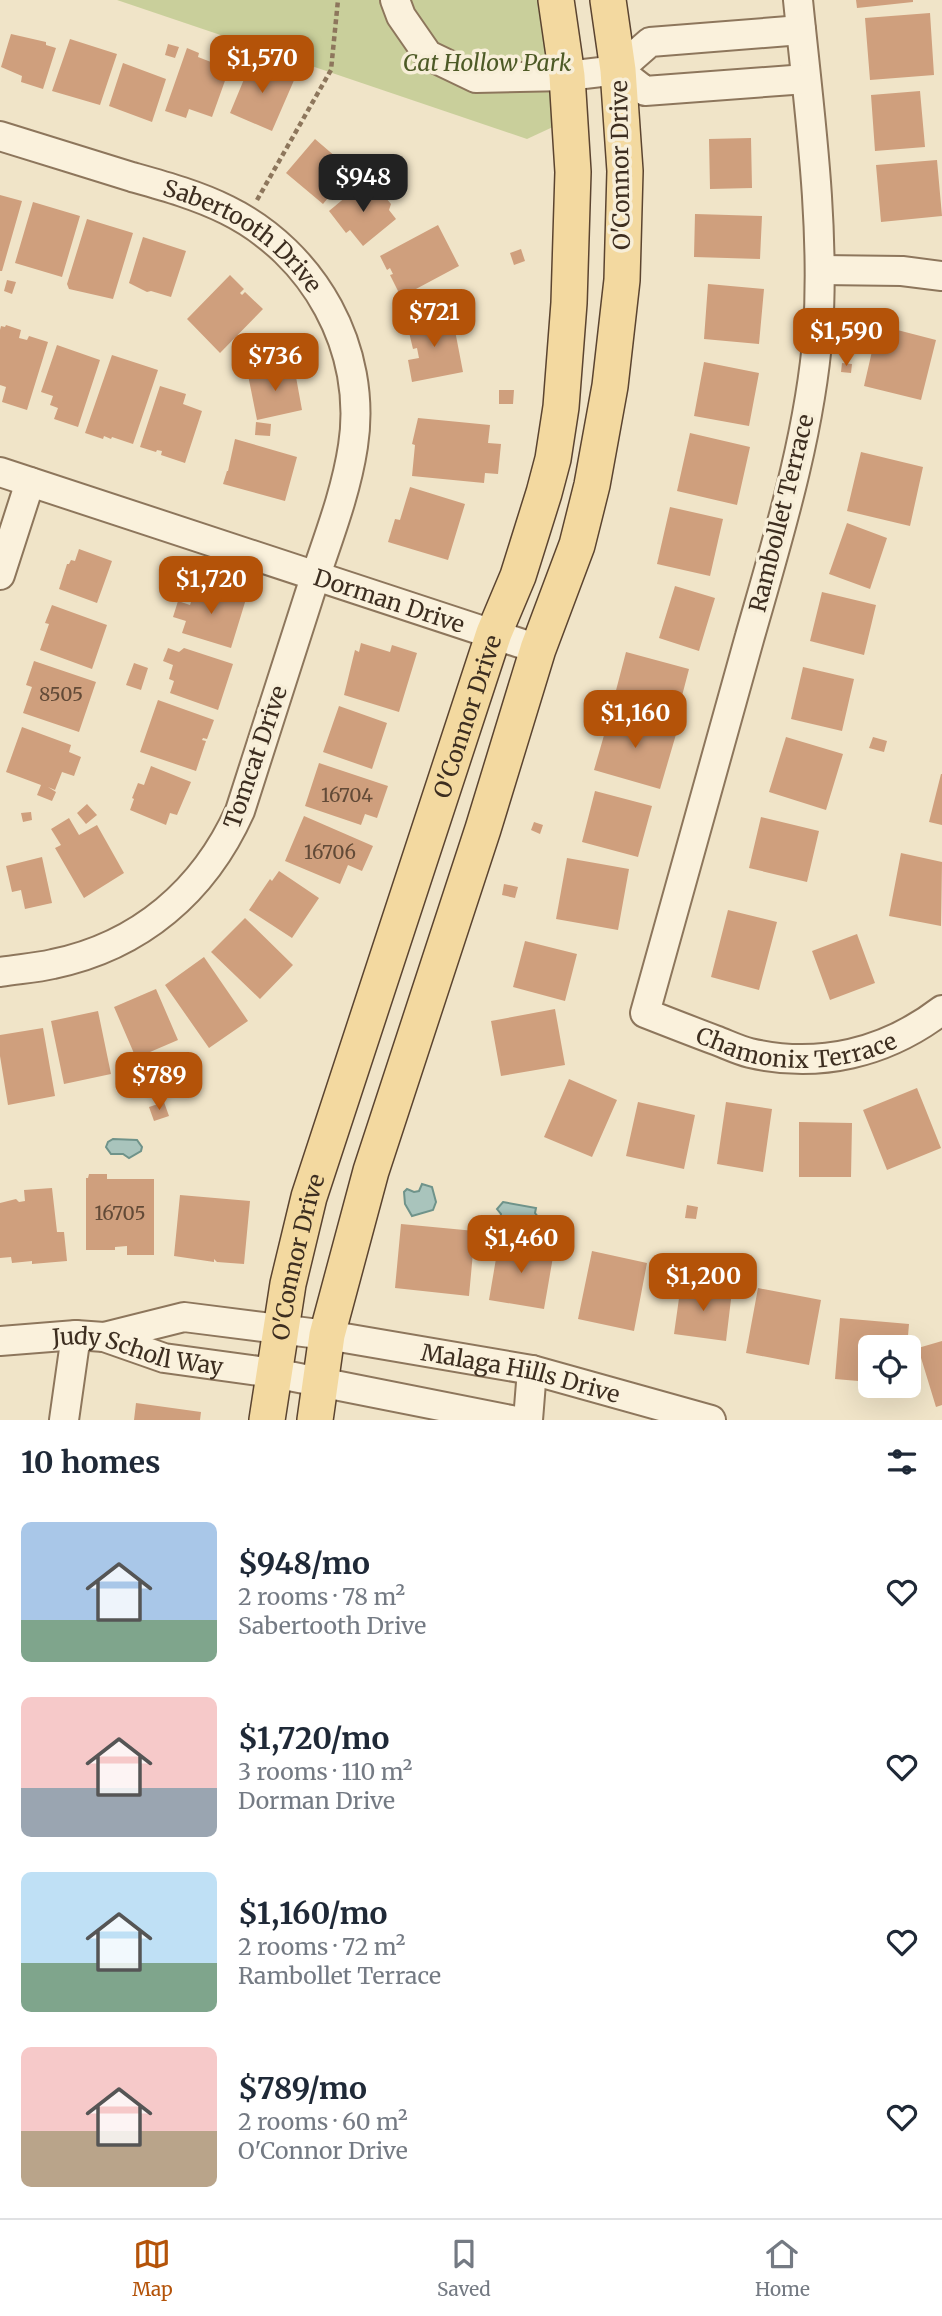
<!DOCTYPE html>
<html lang="en">
<head>
<meta charset="utf-8">
<style>
  :root { --surface:#fff; --page:#f6f6f7; --text:#1f2937; --muted:#747a83; --line:#e0e1e3; --accent:#b45309 }
  body { margin:0; font-family:Merriweather,serif; background:var(--page); color:var(--text); height:100vh; display:flex; flex-direction:column; font-size:26px; white-space:nowrap }
  * { box-sizing:border-box; margin:0 }
  p { font-size:23px; color:var(--muted) }
  .icon { flex:none; width:38px; height:38px; fill:none; stroke:currentColor; stroke-width:2; stroke-linecap:round; stroke-linejoin:round }
  .map { position:relative; height:1420px; overflow:hidden }
  .sheet { display:flex; flex-direction:column; background:var(--surface); flex:1 }
  .sheet>* { flex:none }
  .tools { position:absolute; left:858px; top:1335px; display:grid; gap:14px }
  .tools a { display:grid; place-items:center; width:63px; height:63px; border-radius:10px; background:var(--surface); box-shadow:0 7px 28px #0002; font-size:35px }
  .price { position:absolute; translate:-50% -60px; padding:0 16px; border-radius:14px; background:var(--accent); color:#fff; font-size:23px; line-height:46px; filter:drop-shadow(0 2px 4px #0008) }
  .price::after { content:''; position:absolute; left:50%; top:42px; width:21px; height:16px; margin-left:-10px; background:inherit; clip-path:polygon(0 0,100% 0,50% 100%) }
  .price.current { background:#222; color:#fff }
  ul { padding:0; list-style:none }
  li { display:flex; align-items:center; gap:21px; height:175px; padding:0 21px }
  li span { display:grid; place-items:center; flex:none; width:196px; height:140px; border-radius:10px; color:#555 }
  li>.icon { margin-inline-start:auto }
  span .icon { width:84px; height:84px; fill:#fffc; stroke-width:1 }
  li b { font-size:30px }
  h2 { display:flex; justify-content:space-between; align-items:center; height:84px; padding:0 21px; font-size:30px }
  .dock { display:flex; justify-content:space-around; align-items:center; height:98px; border-top:2px solid var(--line); background:var(--surface); font-size:19px; color:var(--muted) }
  .dock a { display:grid; justify-items:center; gap:4px }
  .dock .current { color:var(--accent) }
  .map>svg:first-child { display:block }
  .green { fill:#c9cf9b }
  .water { fill:#a9c4bc; stroke:#6f938a; stroke-width:2 }
  .building { fill:#cf9f7d }
  .lines { fill:none; stroke-linecap:round; stroke-linejoin:round }
  .minor-casing { stroke:#8d765c; stroke-width:32 }
  .major-casing { stroke:#5b4430; stroke-width:38 }
  .path { stroke:#8d765c; stroke-width:4.5; stroke-dasharray:5 3.5; stroke-linecap:butt }
  .minor { stroke:#faf1dc; stroke-width:28 }
  .major { stroke:#f3d9a0; stroke-width:35 }
  .labels { text-anchor:middle; dominant-baseline:central; stroke-width:7; stroke-linejoin:round; paint-order:stroke }
  .number-label { font-size:19px; fill:#624a37 }
  .park-label { font-size:23px; font-style:italic; fill:#4d5a26; stroke:#f7eed8 }
  .street-label { font-size:23px; fill:#3d2e20; stroke:#f7eed8 }
</style>
</head>
<body>
<div class="map">
<svg width="942" height="1420" viewBox="0 0 942 1420">
  <rect width="100%" height="100%" fill="#f0e4c8"/>
  <path class="green" d="M 117,0 L 542,0 L 555,126 L 527,139 Z"/>
  <path class="water" d="M 113,1139 L 137,1140 L 142,1147 L 141,1151 L 129,1158 L 123,1154 L 111,1154 L 106,1147 L 108,1142 Z
    M 422,1184 L 432,1187 L 436,1202 L 433,1210 L 412,1216 L 405,1204 L 404,1192 L 407,1189 L 414,1192 L 419,1191 Z
    M 503,1202 L 536,1208 L 535,1213 L 539,1218 L 534,1219 L 533,1223 L 500,1218 L 501,1214 L 497,1209 Z"/>
  <path class="building" d="M 856,0 L 913,0 L 913,2 L 857,8 Z
    M 930,13 L 934,75 L 870,80 L 865,18 Z
    M 11,34 L 46,42 L 46,45 L 56,48 L 43,89 L 21,82 L 22,76 L 1,67 Z
    M 70,39 L 117,54 L 100,105 L 52,91 Z
    M 168,44 L 179,47 L 175,58 L 165,55 Z
    M 187,48 L 199,53 L 198,57 L 211,62 L 212,58 L 231,64 L 212,117 L 189,109 L 186,118 L 165,111 Z
    M 252,60 L 295,78 L 272,131 L 230,113 Z
    M 123,63 L 166,79 L 152,122 L 109,106 Z
    M 920,91 L 925,147 L 875,151 L 871,95 Z
    M 751,138 L 752,188 L 710,189 L 709,139 Z
    M 315,139 L 351,170 L 323,204 L 286,173 Z
    M 937,160 L 942,216 L 881,222 L 876,165 Z
    M 365,181 L 380,199 L 386,198 L 391,204 L 389,210 L 396,219 L 363,246 L 350,230 L 346,233 L 329,211 Z
    M 0,195 L 22,201 L 2,271 L 0,271 Z
    M 33,202 L 80,216 L 62,277 L 15,263 Z
    M 695,214 L 762,216 L 760,259 L 694,257 Z
    M 87,219 L 133,233 L 113,299 L 69,289 L 67,284 Z
    M 438,225 L 459,266 L 401,297 L 390,275 L 393,274 L 390,268 L 387,270 L 380,256 Z
    M 143,237 L 186,251 L 171,297 L 151,291 L 147,292 L 129,283 Z
    M 521,249 L 525,261 L 514,265 L 510,253 Z
    M 230,275 L 244,289 L 240,293 L 242,295 L 245,292 L 263,309 L 220,353 L 187,319 Z
    M 7,280 L 16,282 L 12,294 L 4,291 Z
    M 708,284 L 764,289 L 759,344 L 704,339 Z
    M 452,315 L 463,372 L 412,382 L 408,360 L 419,358 L 417,348 L 413,349 L 407,324 Z
    M 6,325 L 21,330 L 19,338 L 27,340 L 29,336 L 48,342 L 27,410 L 2,402 L 6,387 L 0,385 L 0,330 L 1,326 L 5,327 Z
    M 878,325 L 936,340 L 921,400 L 864,386 Z
    M 57,345 L 100,360 L 78,427 L 54,419 L 58,408 L 50,405 L 53,396 L 41,392 Z
    M 112,355 L 158,370 L 133,444 L 112,437 L 111,439 L 104,436 L 103,439 L 85,433 Z
    M 704,362 L 759,373 L 749,426 L 694,416 Z
    M 842,363 L 852,364 L 851,373 L 841,372 Z
    M 294,366 L 302,410 L 257,420 L 248,375 Z
    M 160,386 L 186,394 L 183,404 L 202,411 L 185,463 L 161,455 L 162,451 L 157,450 L 156,452 L 140,447 Z
    M 499,390 L 514,390 L 513,404 L 499,404 Z
    M 418,418 L 490,425 L 488,443 L 501,444 L 498,474 L 485,473 L 484,483 L 412,476 L 415,445 L 412,444 Z
    M 256,422 L 271,424 L 270,436 L 255,435 Z
    M 690,433 L 750,447 L 737,505 L 677,491 Z
    M 235,439 L 297,457 L 285,501 L 223,484 L 227,471 L 228,471 Z
    M 861,452 L 923,467 L 910,526 L 847,511 Z
    M 410,487 L 465,504 L 448,560 L 388,542 L 395,519 L 400,520 Z
    M 670,507 L 723,519 L 710,576 L 657,564 Z
    M 847,523 L 887,538 L 870,589 L 829,574 Z
    M 79,549 L 112,561 L 97,603 L 59,589 L 67,564 L 69,564 L 71,560 L 75,561 Z
    M 197,584 L 246,599 L 231,648 L 182,633 L 186,621 L 173,617 L 178,601 L 190,605 Z
    M 675,586 L 715,598 L 699,651 L 659,638 Z
    M 822,592 L 876,605 L 864,655 L 810,641 Z
    M 52,605 L 107,625 L 92,669 L 40,650 L 49,624 L 45,623 Z
    M 361,643 L 390,652 L 392,645 L 417,653 L 399,712 L 344,695 L 355,650 L 359,652 Z
    M 168,648 L 179,652 L 184,648 L 233,664 L 218,710 L 170,693 L 174,681 L 169,679 L 173,665 L 163,661 Z
    M 626,652 L 689,669 L 677,715 L 614,698 Z
    M 34,661 L 96,682 L 79,732 L 23,713 L 32,687 L 26,685 Z
    M 134,663 L 148,668 L 141,690 L 126,685 Z
    M 803,667 L 854,679 L 842,731 L 791,719 Z
    M 158,700 L 214,720 L 207,739 L 203,738 L 202,740 L 206,741 L 196,771 L 140,752 Z
    M 339,706 L 387,723 L 372,769 L 323,752 Z
    M 611,711 L 677,731 L 660,789 L 594,770 Z
    M 22,727 L 71,745 L 69,752 L 81,757 L 74,776 L 62,772 L 55,790 L 48,787 L 56,792 L 52,801 L 37,795 L 41,785 L 6,772 Z
    M 786,737 L 843,754 L 826,810 L 769,792 Z
    M 873,737 L 887,741 L 884,752 L 869,748 Z
    M 319,763 L 388,786 L 377,818 L 365,814 L 361,825 L 305,806 Z
    M 151,766 L 191,782 L 177,815 L 170,813 L 166,825 L 130,810 L 134,799 L 132,798 L 138,783 L 144,785 Z
    M 941,774 L 942,774 L 942,825 L 929,822 Z
    M 595,791 L 652,806 L 638,857 L 582,842 Z
    M 87,804 L 97,815 L 86,824 L 77,813 Z
    M 31,812 L 32,820 L 23,822 L 21,813 Z
    M 304,816 L 373,846 L 362,871 L 348,865 L 340,884 L 285,861 Z
    M 761,817 L 819,831 L 807,882 L 749,868 Z
    M 69,818 L 79,835 L 97,825 L 124,873 L 84,898 L 55,848 L 61,845 L 51,829 Z
    M 534,822 L 543,825 L 540,834 L 531,830 Z
    M 901,853 L 942,862 L 941,926 L 889,916 Z
    M 42,857 L 52,903 L 25,909 L 21,890 L 12,892 L 6,866 Z
    M 567,858 L 629,869 L 618,930 L 556,919 Z
    M 279,871 L 319,898 L 292,938 L 249,910 L 270,879 L 272,881 Z
    M 504,884 L 518,887 L 515,898 L 502,895 Z
    M 728,910 L 777,922 L 759,990 L 711,977 Z
    M 245,918 L 293,965 L 260,999 L 211,952 Z
    M 857,934 L 875,983 L 830,1000 L 812,951 Z
    M 525,941 L 577,954 L 565,1001 L 513,987 Z
    M 204,957 L 248,1021 L 209,1048 L 165,985 Z
    M 156,989 L 178,1040 L 136,1058 L 114,1007 Z
    M 555,1009 L 565,1065 L 501,1076 L 491,1021 Z
    M 98,1011 L 111,1074 L 64,1084 L 51,1021 Z
    M 43,1028 L 55,1096 L 8,1105 L 0,1056 L 0,1035 Z
    M 569,1079 L 617,1100 L 592,1157 L 544,1137 Z
    M 917,1088 L 941,1148 L 887,1170 L 863,1110 Z
    M 164,1102 L 169,1116 L 154,1121 L 149,1107 Z
    M 638,1102 L 695,1115 L 684,1169 L 626,1156 Z
    M 726,1102 L 772,1109 L 763,1172 L 717,1164 Z
    M 799,1122 L 852,1123 L 851,1177 L 799,1177 Z
    M 89,1174 L 107,1174 L 107,1179 L 154,1179 L 154,1255 L 127,1255 L 127,1246 L 115,1247 L 115,1250 L 86,1250 L 86,1178 L 88,1178 Z
    M 52,1188 L 57,1232 L 64,1232 L 67,1261 L 32,1264 L 32,1261 L 12,1263 L 11,1257 L 0,1258 L 0,1203 L 16,1199 L 19,1202 L 25,1201 L 24,1190 Z
    M 180,1195 L 250,1201 L 244,1264 L 217,1262 L 214,1259 L 214,1262 L 174,1256 Z
    M 687,1205 L 698,1207 L 696,1219 L 685,1218 Z
    M 401,1224 L 475,1231 L 469,1296 L 395,1288 Z
    M 499,1241 L 554,1251 L 544,1309 L 489,1300 Z
    M 592,1251 L 647,1263 L 634,1331 L 578,1319 Z
    M 681,1284 L 732,1291 L 726,1341 L 674,1334 Z
    M 758,1288 L 821,1300 L 809,1365 L 746,1353 Z
    M 840,1318 L 909,1324 L 907,1348 L 870,1348 L 870,1382 L 835,1379 Z
    M 942,1341 L 942,1405 L 936,1407 L 918,1348 Z
    M 136,1403 L 201,1412 L 200,1420 L 134,1420 Z"/>
  <g class="lines">
    <defs>
      <g id="minor">
        <path d="M 395,0 L 401,16 L 428,55 L 476,78 L 567,76 L 618,70"/>
        <path id="s1" d="M 798,0 C 809,110 825,221 818,332 C 810,435 778,538 750,636 C 715,762 680,888 645,1013 C 668,1022 691,1031 715,1040 C 726,1044 738,1050 750,1053 C 819,1069 886,1053 942,1010"/>
        <path d="M 618,70 L 645,91 L 806,79"/>
        <path d="M 618,70 L 650,42 L 801,30"/>
        <path id="s2" d="M 0,136 C 44,150 88,163 132,177 C 164,186 197,195 227,210 C 314,253 368,349 353,446 C 345,499 324,548 308,599 C 286,669 263,740 240,811 C 204,891 140,946 53,964 C 36,968 18,969 0,972"/>
        <path d="M 821,270 L 902,271 L 942,276"/>
        <path id="s3" d="M 0,472 L 538,649"/>
        <path d="M 0,575 L 30,482"/>
        <path id="s4" d="M 104,1337 L 184,1317 L 327,1335 L 532,1370 L 711,1420"/>
        <path id="s5" d="M 0,1341 L 76,1335 L 104,1337 L 164,1358 L 274,1373 L 511,1420"/>
        <path d="M 64,1420 L 76,1335"/>
        <path d="M 528,1420 L 532,1370"/>
      </g>
      <g id="major">
        <path id="s6" d="M 267,1420 L 288,1284 L 309,1197 L 494,633 L 518,576 L 544,493 L 553,459 L 561,407 L 569,303 L 573,172 L 567,76 L 556,0"/>
        <path d="M 315,1420 L 327,1335 L 371,1171 L 483,829 L 538,649 L 577,545 L 592,485 L 610,386 L 622,280 L 625,171 L 618,70 L 608,0"/>
      </g>
    </defs>
    <use href="#minor" class="minor-casing"/>
    <use href="#major" class="major-casing"/>
    <path class="path" d="M 257,200 L 331,70 L 338,0"/>
    <use href="#minor" class="minor"/>
    <use href="#major" class="major"/>
  </g>
  <g class="labels">
    <g class="number-label">
      <text x="61" y="694">8505</text>
      <text x="347" y="795">16704</text>
      <text x="330" y="852">16706</text>
      <text x="120" y="1213">16705</text>
    </g>
    <g class="park-label">
      <text x="487" y="62">Cat Hollow Park</text>
    </g>
    <g class="street-label">
      <text transform="translate(620 165) rotate(-91)">O'Connor Drive</text>
      <text stroke="none"><textPath href="#s2" startOffset="266">Sabertooth Drive</textPath></text>
      <text transform="translate(781 513) rotate(-76)">Rambollet Terrace</text>
      <text stroke="none"><textPath href="#s3" startOffset="410">Dorman Drive</textPath></text>
      <text stroke="none"><textPath href="#s6" startOffset="733">O'Connor Drive</textPath></text>
      <text transform="translate(255 757) rotate(-71)">Tomcat Drive</text>
      <text stroke="none"><textPath href="#s1" startOffset="1195">Chamonix Terrace</textPath></text>
      <text stroke="none"><textPath href="#s6" startOffset="166">O'Connor Drive</textPath></text>
      <text stroke="none"><textPath href="#s5" startOffset="140">Judy Scholl Way</textPath></text>
      <text stroke="none"><textPath href="#s4" startOffset="424">Malaga Hills Drive</textPath></text>
    </g>
  </g>
</svg>
<div class="tools">
<a><svg class="icon" aria-label="locate" viewBox="0 0 24 24"><circle cx="12" cy="12" r="6"/><path d="M12 2v4M12 18v4M2 12h4M18 12h4"/></svg></a>
</div>
<b class="price" style="left:262px;top:95px">$1,570</b>
<b class="price current" style="left:363px;top:214px">$948</b>
<b class="price" style="left:434px;top:349px">$721</b>
<b class="price" style="left:846px;top:368px">$1,590</b>
<b class="price" style="left:275px;top:393px">$736</b>
<b class="price" style="left:211px;top:616px">$1,720</b>
<b class="price" style="left:635px;top:750px">$1,160</b>
<b class="price" style="left:159px;top:1112px">$789</b>
<b class="price" style="left:521px;top:1275px">$1,460</b>
<b class="price" style="left:703px;top:1313px">$1,200</b>
</div>
<section class="sheet">
<h2>10 homes<svg class="icon" aria-label="filters" viewBox="0 0 24 24"><path d="M4 7h16M4 17h16"/><circle cx="9" cy="7" r="2"/><circle cx="15" cy="17" r="2"/></svg></h2>
<ul>
<li><span style="background:linear-gradient(#a9c7e8 70%,#7fa58c 0)"><svg class="icon" aria-label="home" viewBox="0 0 24 24"><path d="M3 11l9-7 9 7M6 9v11h12V9"/></svg></span><div><b>$948/mo</b><p>2 rooms · 78 m²</p><p>Sabertooth Drive</p></div><svg class="icon" aria-label="heart" viewBox="0 0 24 24"><path d="M12 20l-8-8c-3-5 5-10 8-4 3-6 11-1 8 4z"/></svg></li>
<li><span style="background:linear-gradient(#f6c9c9 65%,#9aa5b1 0)"><svg class="icon" aria-label="home" viewBox="0 0 24 24"><path d="M3 11l9-7 9 7M6 9v11h12V9"/></svg></span><div><b>$1,720/mo</b><p>3 rooms · 110 m²</p><p>Dorman Drive</p></div><svg class="icon" aria-label="heart" viewBox="0 0 24 24"><path d="M12 20l-8-8c-3-5 5-10 8-4 3-6 11-1 8 4z"/></svg></li>
<li><span style="background:linear-gradient(#bfe0f5 65%,#7fa58c 0)"><svg class="icon" aria-label="home" viewBox="0 0 24 24"><path d="M3 11l9-7 9 7M6 9v11h12V9"/></svg></span><div><b>$1,160/mo</b><p>2 rooms · 72 m²</p><p>Rambollet Terrace</p></div><svg class="icon" aria-label="heart" viewBox="0 0 24 24"><path d="M12 20l-8-8c-3-5 5-10 8-4 3-6 11-1 8 4z"/></svg></li>
<li><span style="background:linear-gradient(#f6c9c9 60%,#b9a48a 0)"><svg class="icon" aria-label="home" viewBox="0 0 24 24"><path d="M3 11l9-7 9 7M6 9v11h12V9"/></svg></span><div><b>$789/mo</b><p>2 rooms · 60 m²</p><p>O'Connor Drive</p></div><svg class="icon" aria-label="heart" viewBox="0 0 24 24"><path d="M12 20l-8-8c-3-5 5-10 8-4 3-6 11-1 8 4z"/></svg></li>
</ul>
</section>
<nav class="dock">
<a class="current"><svg class="icon" aria-label="map" viewBox="0 0 24 24"><path d="M3 6l6-2 6 2 6-2v14l-6 2-6-2-6 2zM9 4v14M15 6v14"/></svg>Map</a>
<a><svg class="icon" aria-label="saved" viewBox="0 0 24 24"><path d="M7 4h10v16l-5-4-5 4z"/></svg>Saved</a>
<a><svg class="icon" aria-label="home" viewBox="0 0 24 24"><path d="M3 11l9-7 9 7M6 9v11h12V9"/></svg>Home</a>
</nav>
</body>
</html>
